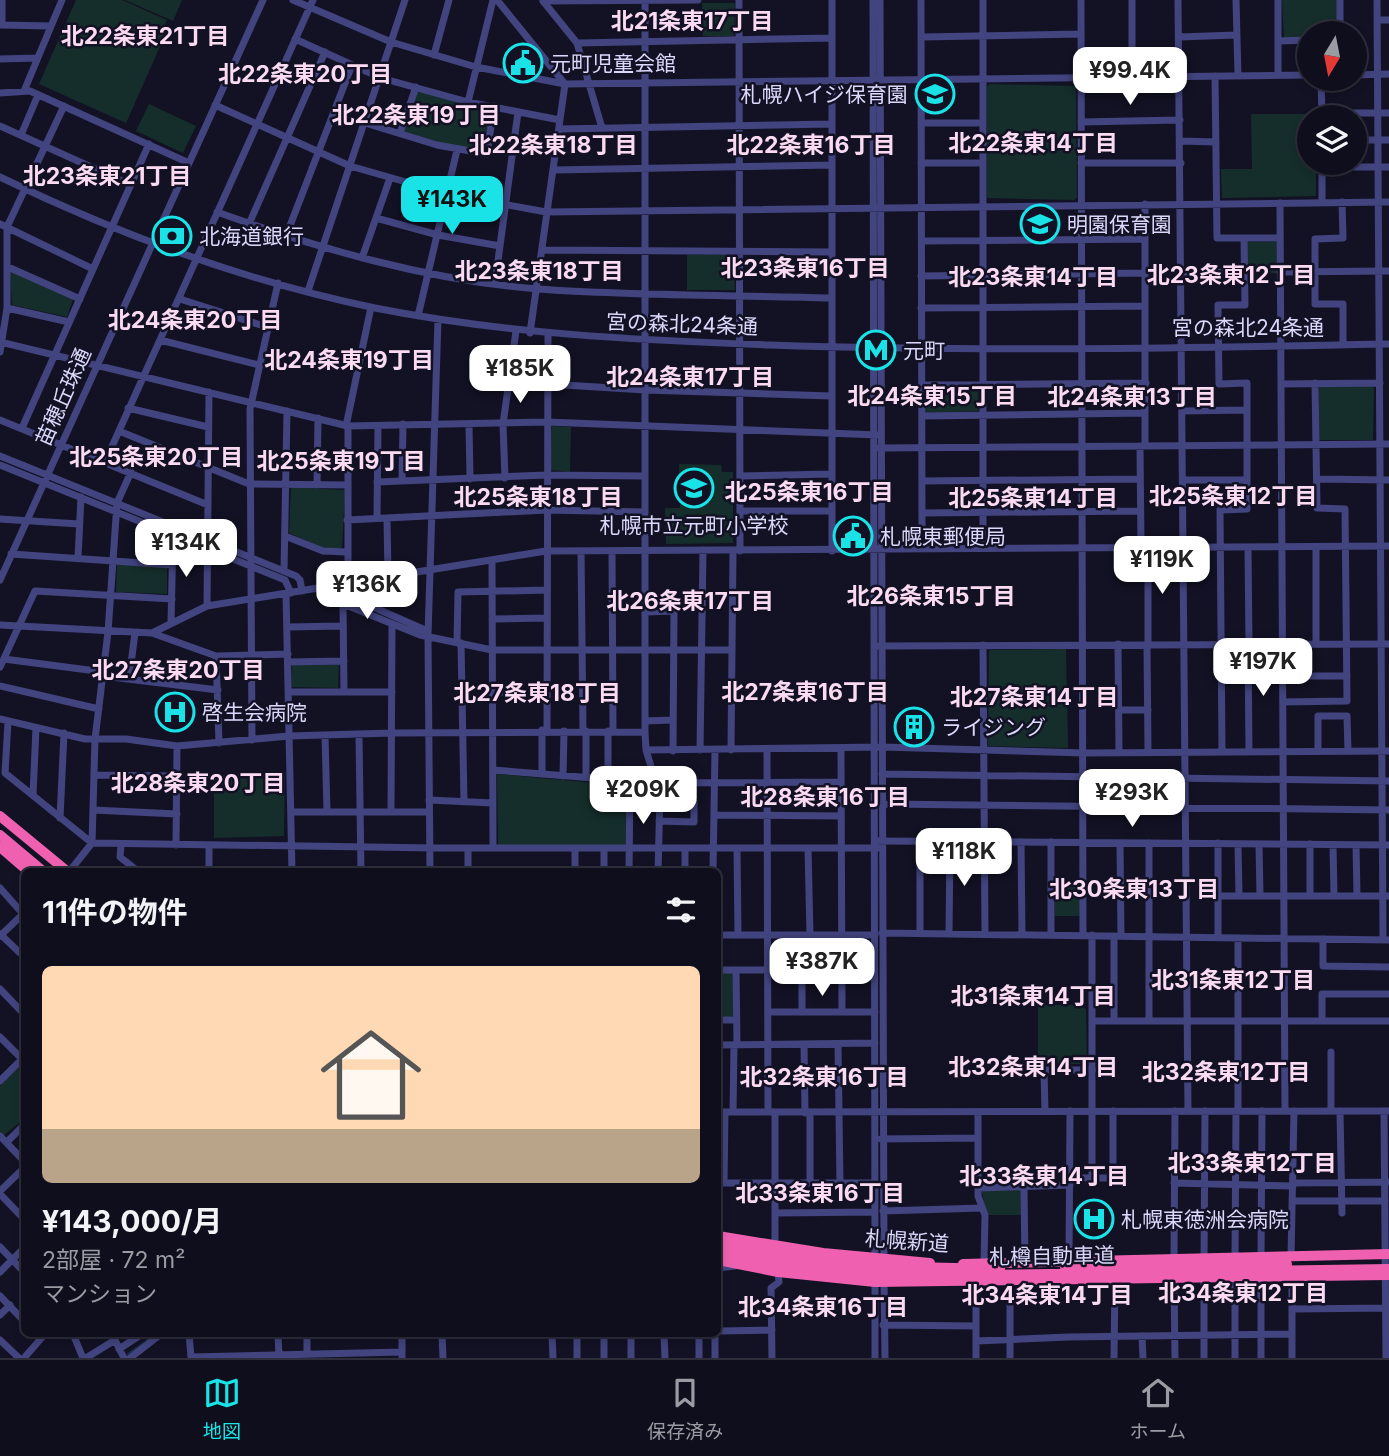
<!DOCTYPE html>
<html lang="ja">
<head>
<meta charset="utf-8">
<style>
  :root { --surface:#0e0e1c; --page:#1c1c29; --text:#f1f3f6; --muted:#9b9ca3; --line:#2e2e3b; --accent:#19e3e7 }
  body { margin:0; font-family:Inter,"Noto Sans JP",sans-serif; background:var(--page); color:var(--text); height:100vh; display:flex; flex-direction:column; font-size:26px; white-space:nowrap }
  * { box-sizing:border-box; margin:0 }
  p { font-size:23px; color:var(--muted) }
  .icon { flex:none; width:38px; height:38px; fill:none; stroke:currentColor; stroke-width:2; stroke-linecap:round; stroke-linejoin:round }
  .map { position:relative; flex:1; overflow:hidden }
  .details { position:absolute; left:21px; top:868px; width:700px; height:469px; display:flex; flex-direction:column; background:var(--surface); border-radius:10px; box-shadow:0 4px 10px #0003,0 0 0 2px var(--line) }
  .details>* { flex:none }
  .needle { width:46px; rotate:190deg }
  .controls { position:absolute; left:1297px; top:21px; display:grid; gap:14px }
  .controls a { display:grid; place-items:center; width:70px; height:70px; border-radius:50%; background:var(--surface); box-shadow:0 4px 10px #0003,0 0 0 2px var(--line); font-size:35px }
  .price { position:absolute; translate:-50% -60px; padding:0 16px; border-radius:14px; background:#fff; color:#222; font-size:23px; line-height:46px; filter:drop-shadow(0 2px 4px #0008) }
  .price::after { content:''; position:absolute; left:50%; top:42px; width:21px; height:16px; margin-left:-10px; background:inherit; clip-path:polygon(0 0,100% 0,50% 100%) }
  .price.on { background:var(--accent); color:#111 }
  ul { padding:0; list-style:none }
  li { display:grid; align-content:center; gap:14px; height:371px; padding:0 21px }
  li+li { border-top:2px solid var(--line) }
  li span { display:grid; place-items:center; height:217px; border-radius:10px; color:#555 }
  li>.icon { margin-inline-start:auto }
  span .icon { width:126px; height:126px; fill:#fffc; stroke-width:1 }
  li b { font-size:30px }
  h2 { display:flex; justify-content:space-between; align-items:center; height:84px; padding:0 21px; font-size:30px }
  .tabs { display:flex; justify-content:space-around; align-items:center; height:98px; border-top:2px solid var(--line); background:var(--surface); font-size:19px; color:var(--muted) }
  .tabs a { display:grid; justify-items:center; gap:4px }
  .tabs .on { color:var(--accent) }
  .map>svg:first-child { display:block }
  .green { fill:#152e2b }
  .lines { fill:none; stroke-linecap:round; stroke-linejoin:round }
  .stream { stroke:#162e4b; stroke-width:2 }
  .minor { stroke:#42447f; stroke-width:7 }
  .highway { stroke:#ef61b0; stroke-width:10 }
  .highway-bridge { stroke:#ef61b0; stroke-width:10 }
  .labels { text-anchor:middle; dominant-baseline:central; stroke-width:5; stroke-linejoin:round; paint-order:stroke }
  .poi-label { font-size:21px; fill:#dbd9fb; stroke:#131225; text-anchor:start }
  .street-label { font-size:21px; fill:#dbd9fb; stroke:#131225 }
  .neighbourhood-label { font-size:23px; font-weight:bold; fill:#fbdbf2; stroke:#131225 }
</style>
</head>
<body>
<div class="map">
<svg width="1389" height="1358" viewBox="0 0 1389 1358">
  <rect width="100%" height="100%" fill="#131225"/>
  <path class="green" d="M 76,0 L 122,0 L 167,20 L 162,31 L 166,33 L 126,123 L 39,84 Z
    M 125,0 L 182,0 L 173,21 Z
    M 1282,0 L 1338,0 L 1339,33 L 1309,33 L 1309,39 L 1284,39 Z
    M 702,3 L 735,3 L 734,36 L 703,36 Z
    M 990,84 L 1076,86 L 1077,197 L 1074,200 L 987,198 L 987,86 Z
    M 417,91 L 490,109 L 485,151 L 459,148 L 404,132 Z
    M 149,104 L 196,126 L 183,153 L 136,131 Z
    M 1251,114 L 1315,114 L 1315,117 L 1309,117 L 1309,163 L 1316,163 L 1316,196 L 1222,198 L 1221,169 L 1252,169 Z
    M 1246,242 L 1277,242 L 1277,273 L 1247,274 Z
    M 687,255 L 733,255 L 735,290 L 687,290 Z
    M 13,271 L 73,299 L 67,317 L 12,305 L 10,273 Z
    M 1374,385 L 1373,440 L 1319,440 L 1319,386 Z
    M 925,387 L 978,387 L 979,411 L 924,413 Z
    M 552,426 L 571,427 L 570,472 L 550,470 Z
    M 679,464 L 721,465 L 722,472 L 733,472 L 733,543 L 666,544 L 665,508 L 680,508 Z
    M 291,487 L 345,490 L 342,548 L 323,548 L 289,533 Z
    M 117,564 L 167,567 L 167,594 L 116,592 Z
    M 1066,649 L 1068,748 L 988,746 L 989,650 Z
    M 339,664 L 338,688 L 291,687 L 292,665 Z
    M 285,772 L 284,836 L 214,838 L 214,778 Z
    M 497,774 L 628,786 L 626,846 L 498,845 Z
    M 1055,882 L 1082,882 L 1081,916 L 1055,916 Z
    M 734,971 L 735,1016 L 718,1018 L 718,972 Z
    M 1038,1005 L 1082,1005 L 1083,1008 L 1086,1009 L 1087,1064 L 1038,1064 Z
    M 21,1065 L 24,1069 L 24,1119 L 4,1135 L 0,1131 L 0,1086 Z
    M 981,1189 L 1021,1189 L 1021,1215 L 987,1215 Z"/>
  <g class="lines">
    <path class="stream" d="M 128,1354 L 149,1339"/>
    <path class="minor" d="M 2,0 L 2,25
      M 293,0 L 391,42 L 476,67 L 565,84 L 1309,75
      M 497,0 L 565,84 L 530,333
      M 645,0 L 645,732 L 646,750 L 660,796 L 658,872
      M 739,0 L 740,551
      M 832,0 L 832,551
      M 873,0 L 875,1259
      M 880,0 L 884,1263
      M 921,0 L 922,548
      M 983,0 L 983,548
      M 1081,0 L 1083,935
      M 1178,0 L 1188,1111
      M 1236,0 L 1238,76
      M 1278,0 L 1278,75
      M 1340,0 L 1340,33
      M 1377,0 L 1383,939
      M 543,1 L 577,43 L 602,128
      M 544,1 L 698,0
      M 1377,20 L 1389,20
      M 0,25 L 51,26
      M 922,37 L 1080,34
      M 1179,37 L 1236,35
      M 295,39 L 381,78 L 468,102 L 560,120
      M 1278,41 L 1309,40
      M 577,43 L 832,38
      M 434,55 L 449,0
      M 0,59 L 37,58
      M 1354,75 L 1389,74
      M 1215,76 L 1217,238 L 1280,238
      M 1132,77 L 1132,0
      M 1321,79 L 1322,117
      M 24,91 L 62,0
      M 0,93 L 30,91 L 189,163
      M 468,102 L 493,0
      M 215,105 L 350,166 L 448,194 L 546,212 L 1389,202
      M 1322,113 L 1389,113
      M 1081,122 L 1180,120
      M 365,123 L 437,145 L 487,154 L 494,106
      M 921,123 L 983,123
      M 0,126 L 131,185
      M 559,129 L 832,124
      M 400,133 L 416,87
      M 21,135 L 38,95
      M 1354,140 L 1389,140
      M 1180,141 L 1216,142
      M 921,163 L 983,163
      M 1081,163 L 1181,163
      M 1322,164 L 1322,202
      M 1322,167 L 1389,167
      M 554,170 L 831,165
      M 0,177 C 120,235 244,281 375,308 C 506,334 637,340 770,345 C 976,352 1183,348 1389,344
      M 1342,202 L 1343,238 L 1315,239 L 1315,304 L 1343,304 L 1343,344
      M 1280,203 L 1285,1111
      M 1145,204 L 1145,446
      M 217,212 C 320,249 427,280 538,289 C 635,296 733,295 831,298
      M 376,218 L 438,235 L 500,246
      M 0,224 L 93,269
      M 249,224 L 325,52
      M 286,236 L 352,65
      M 922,241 L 1145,239
      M 542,250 L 831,252
      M 362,258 L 390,178
      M 8,267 L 80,299
      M 1280,272 L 1389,271
      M 1181,273 L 1245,272
      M 921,276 L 1145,273
      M 495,283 L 518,112
      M 308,291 L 405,0
      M 180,299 L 267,327
      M 7,308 L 69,322
      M 921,308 L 1145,306
      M 418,316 L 457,150
      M 160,340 L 259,365
      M 0,342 L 348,426 L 547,422 L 878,435
      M 0,352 L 7,308 L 7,227 L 64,106
      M 548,384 L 645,390 L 831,396
      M 1281,384 L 1380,383
      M 922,385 L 1146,383
      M 128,408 L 208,427
      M 1182,411 L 1247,410
      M 922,416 L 1145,413
      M 0,420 L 208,505
      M 469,424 L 470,479
      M 346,426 L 371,307
      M 348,426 L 348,596 L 423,629 L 428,634
      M 22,428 L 149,144
      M 119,431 L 249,484 L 348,485
      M 1140,446 L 1141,547
      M 879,448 L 1389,444
      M 0,456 L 296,576 L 300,580 L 302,591
      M 105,462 L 313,0
      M 0,465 L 285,580 L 291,593
      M 740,476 L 831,474
      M 505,478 L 503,424 L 516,331
      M 1317,479 L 1389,480
      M 1183,480 L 1247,480
      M 402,481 L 403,424
      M 922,481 L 1140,479
      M 377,482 L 546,475 L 645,476
      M 317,485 L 318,418
      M 740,511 L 832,511
      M 922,513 L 1140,511
      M 377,518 L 378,426
      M 387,518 L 388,577
      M 0,519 L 79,524
      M 347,520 L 546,510 L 645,512
      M 285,536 L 323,551 L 346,552
      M 1148,547 L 1148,644
      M 1248,547 L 1249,644
      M 1316,547 L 1316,644
      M 581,551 L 583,731
      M 612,551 L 613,732
      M 11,554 L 172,565
      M 78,558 L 81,497
      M 492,560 L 493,848
      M 284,571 L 287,411
      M 0,580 L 263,0
      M 327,587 L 331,599 L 420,635 L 492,650 L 731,650
      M 286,594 L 292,872
      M 343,604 L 344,692
      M 207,606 L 209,392
      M 646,612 L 674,611 L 673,751
      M 492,619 L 547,618
      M 171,623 L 173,535
      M 0,625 L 152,633 L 207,606 L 546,551 L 1389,546
      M 287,627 L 343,626
      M 152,633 L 216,656 L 219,743
      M 457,642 L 458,592 L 547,590
      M 461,643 L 464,802
      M 1118,644 L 1119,752
      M 1147,644 L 1148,751
      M 1248,644 L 1249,752
      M 983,645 L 985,934
      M 879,646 L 1389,644
      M 216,656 L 288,654
      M 4,659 L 104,672
      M 288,662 L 344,661
      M 0,667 L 35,591 L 172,599
      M 103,676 L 218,690
      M 1283,676 L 1347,676
      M 129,679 L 135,633
      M 0,686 L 99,709
      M 289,692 L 392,692
      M 492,692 L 547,693
      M 1283,702 L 1347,701 L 1345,509 L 1317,508 L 1315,383
      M 1119,710 L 1148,710
      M 0,719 L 85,739 L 126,739 L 177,746 L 289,736 L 392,733 L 645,732
      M 645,721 L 673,720
      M 8,722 L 5,773 L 92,843 L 95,739 L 108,632 L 117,503 L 131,472
      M 547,731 L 548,335
      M 586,731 L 586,777
      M 325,735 L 327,812
      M 359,735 L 361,872
      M 252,740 L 250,409 L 278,283
      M 646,750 L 883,747 L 1084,753 L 1389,751
      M 700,750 L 703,550
      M 731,750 L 733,551
      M 767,750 L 768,1112
      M 841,750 L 842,1012
      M 1318,751 L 1318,716 L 1347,716 L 1348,751
      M 1222,752 L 1220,510 L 1247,509 L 1247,383 L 1219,384 L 1218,305 L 1245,305 L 1244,238
      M 493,770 L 656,783 L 841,782
      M 542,774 L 542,730
      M 882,774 L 1389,781
      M 95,775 L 177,776
      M 563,776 L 564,731
      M 608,779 L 608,731
      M 33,795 L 36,728
      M 429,800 L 493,803
      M 883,804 L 1389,810
      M 93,810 L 177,814
      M 292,812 L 429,812
      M 391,812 L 392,624
      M 715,815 L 841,816
      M 60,818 L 64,733
      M 659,821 L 694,822 L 694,802 L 659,802
      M 879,841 L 1389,845
      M 1021,842 L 1022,935
      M 1120,843 L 1121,936
      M 1149,843 L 1149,1021
      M 1238,844 L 1239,896
      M 1259,844 L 1260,896
      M 1310,844 L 1310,896
      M 121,845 L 120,857 L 139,872
      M 176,845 L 177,746
      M 209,845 L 209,872
      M 1333,845 L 1334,896
      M 1356,845 L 1357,896
      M 468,848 L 468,872
      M 604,848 L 604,872
      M 737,848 L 738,935
      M 808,848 L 810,935
      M 69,872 L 92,843 L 435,848 L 878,848
      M 430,872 L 428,635 L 438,319
      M 575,872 L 575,848
      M 629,872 L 630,781
      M 685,872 L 685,848
      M 713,872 L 715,750
      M 0,888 L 24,915
      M 1218,896 L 1389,896
      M 882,933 L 1389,940
      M 920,933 L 920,841
      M 0,934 L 20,953 L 24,949
      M 949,934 L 950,842
      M 718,935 L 875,935
      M 1051,935 L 1051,842
      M 1092,935 L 1092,1178
      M 0,936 L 23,914
      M 1218,937 L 1218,843
      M 1323,939 L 1323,966 L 1389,967
      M 802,969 L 802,1012
      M 718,970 L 842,969
      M 736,970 L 737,1045
      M 0,989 L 24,1014
      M 769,1012 L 875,1012
      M 718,1020 L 736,1020
      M 1093,1021 L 1389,1021
      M 1114,1021 L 1114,936
      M 1322,1021 L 1322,994 L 1389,994
      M 0,1037 L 22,1059
      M 804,1044 L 805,1113
      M 838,1044 L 840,1183
      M 718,1045 L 875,1043
      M 1331,1052 L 1331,1111
      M 0,1081 L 24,1057
      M 1045,1111 L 1044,1070 L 1093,1070
      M 1238,1111 L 1238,938
      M 1340,1111 L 1342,1213
      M 1384,1111 L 1386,1358
      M 718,1112 L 1389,1111
      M 733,1112 L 734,1045
      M 775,1112 L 775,1246
      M 978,1112 L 978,1196 L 985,1215 L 984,1263
      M 810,1113 L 810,1183
      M 0,1136 L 24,1161
      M 881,1139 L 978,1138
      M 7,1142 L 24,1125
      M 1070,1178 L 1113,1178 L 1113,1111
      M 718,1183 L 875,1183
      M 724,1183 L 725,1112
      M 1174,1183 L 1293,1186
      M 1293,1183 L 1388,1182
      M 978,1188 L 1070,1185
      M 1024,1188 L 1025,1262
      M 0,1191 L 24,1168
      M 0,1194 L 24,1219
      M 1293,1201 L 1385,1201
      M 883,1211 L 982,1208
      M 775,1213 L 875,1212
      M 0,1247 L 24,1272
      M 1291,1257 L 1294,1111
      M 1261,1258 L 1262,1111
      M 1235,1259 L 1236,1111
      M 1174,1260 L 1175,1111
      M 1069,1261 L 1070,1111
      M 1204,1263 L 1205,1111
      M 718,1268 L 735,1266
      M 0,1272 L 24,1248
      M 1204,1275 L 1204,1358
      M 1292,1276 L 1292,1358
      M 1235,1277 L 1235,1358
      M 1261,1277 L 1261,1358
      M 875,1278 L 875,1358
      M 884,1278 L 885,1358
      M 1174,1278 L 1175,1358
      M 1010,1280 L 1010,1358
      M 0,1296 L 24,1321
      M 1292,1309 L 1388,1308
      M 0,1315 L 10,1305
      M 883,1325 L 976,1326
      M 718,1331 L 772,1330
      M 73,1334 L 83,1358
      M 112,1334 L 124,1358
      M 189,1334 L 191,1357 L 402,1352
      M 278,1334 L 279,1357
      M 307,1334 L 307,1354
      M 402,1334 L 402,1358
      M 442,1334 L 443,1358
      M 552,1334 L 553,1358
      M 577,1334 L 577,1358
      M 604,1334 L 604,1358
      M 631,1334 L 631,1358
      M 664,1334 L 665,1358
      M 699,1334 L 699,1358
      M 442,1335 L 601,1334
      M 1142,1336 L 1143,1358
      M 0,1340 L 19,1358
      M 976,1341 L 1068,1337 L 1292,1334
      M 119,1349 L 142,1334
      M 24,1358 L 45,1334
      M 86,1358 L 115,1340
      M 130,1358 L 161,1334
      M 715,1358 L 715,1334
      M 772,1358 L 771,1288 L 779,1282 L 778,1272
      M 976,1358 L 976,1280
      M 1114,1358 L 1115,1279"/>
    <path class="highway" d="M 0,816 L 68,872
      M 0,835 L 44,872
      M 0,847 L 29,872
      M 718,1236 L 823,1253 L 930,1263
      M 718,1260 L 778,1272 L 875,1282 L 1389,1275
      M 963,1264 L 1389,1254"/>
    <path class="highway-bridge" d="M 718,1244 L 864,1266 L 1000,1269
      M 718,1252 L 803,1267 L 910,1276 L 1389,1269
      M 1065,1268 L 1287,1264"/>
  </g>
  <defs>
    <symbol id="civic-ring" viewBox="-11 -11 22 22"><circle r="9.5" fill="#131225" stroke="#19e3e7" stroke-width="1.5"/><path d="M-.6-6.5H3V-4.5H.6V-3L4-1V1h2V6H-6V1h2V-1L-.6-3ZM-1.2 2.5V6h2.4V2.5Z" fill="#19e3e7"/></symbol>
    <symbol id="school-ring" viewBox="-11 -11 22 22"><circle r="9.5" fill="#131225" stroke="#19e3e7" stroke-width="1.5"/><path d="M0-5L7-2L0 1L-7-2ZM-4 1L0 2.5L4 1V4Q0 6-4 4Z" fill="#19e3e7"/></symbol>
    <symbol id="bank-ring" viewBox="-11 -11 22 22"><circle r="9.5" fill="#131225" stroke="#19e3e7" stroke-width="1.5"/><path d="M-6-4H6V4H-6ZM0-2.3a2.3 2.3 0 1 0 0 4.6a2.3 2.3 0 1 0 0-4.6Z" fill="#19e3e7"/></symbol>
    <symbol id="metro-ring" viewBox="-11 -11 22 22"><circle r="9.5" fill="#131225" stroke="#19e3e7" stroke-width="1.5"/><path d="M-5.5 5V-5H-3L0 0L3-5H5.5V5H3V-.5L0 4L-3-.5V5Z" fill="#19e3e7"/></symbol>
    <symbol id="hospital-ring" viewBox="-11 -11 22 22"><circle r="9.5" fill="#131225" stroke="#19e3e7" stroke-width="1.5"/><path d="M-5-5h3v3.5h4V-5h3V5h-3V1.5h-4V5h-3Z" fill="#19e3e7"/></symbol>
    <symbol id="building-ring" viewBox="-11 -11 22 22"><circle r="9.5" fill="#131225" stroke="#19e3e7" stroke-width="1.5"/><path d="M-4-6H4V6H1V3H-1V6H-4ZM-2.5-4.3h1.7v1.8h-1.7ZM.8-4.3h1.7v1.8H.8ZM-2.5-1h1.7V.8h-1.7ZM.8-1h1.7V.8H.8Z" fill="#19e3e7"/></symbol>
  </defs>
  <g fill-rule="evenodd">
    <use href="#civic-ring" x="501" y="41" width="44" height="44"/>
    <use href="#school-ring" x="913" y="72" width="44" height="44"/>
    <use href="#school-ring" x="1018" y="202" width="44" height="44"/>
    <use href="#bank-ring" x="150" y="214" width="44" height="44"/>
    <use href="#metro-ring" x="854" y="328" width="44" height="44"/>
    <use href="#school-ring" x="672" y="466" width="44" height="44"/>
    <use href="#civic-ring" x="831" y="514" width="44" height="44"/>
    <use href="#hospital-ring" x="153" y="690" width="44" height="44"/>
    <use href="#building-ring" x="892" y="705" width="44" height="44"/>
    <use href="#hospital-ring" x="1072" y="1197" width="44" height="44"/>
  </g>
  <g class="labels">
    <g class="poi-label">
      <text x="550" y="63">元町児童会館</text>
      <text x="908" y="94" text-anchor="end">札幌ハイジ保育園</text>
      <text x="1067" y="224">明園保育園</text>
      <text x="199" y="236">北海道銀行</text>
      <text x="903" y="350">元町</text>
      <text x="694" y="525" text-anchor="middle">札幌市立元町小学校</text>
      <text x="880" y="536">札幌東郵便局</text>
      <text x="202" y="712">啓生会病院</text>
      <text x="941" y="727">ライジング</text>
      <text x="1121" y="1219">札幌東徳洲会病院</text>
    </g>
    <g class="street-label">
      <text transform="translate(682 324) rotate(2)">宮の森北24条通</text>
      <text x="1248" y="327">宮の森北24条通</text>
      <text transform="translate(63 397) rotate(-66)">苗穂丘珠通</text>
      <text transform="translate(907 1241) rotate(4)">札幌新道</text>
      <text transform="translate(1052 1256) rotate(-1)">札樽自動車道</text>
    </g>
    <g class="neighbourhood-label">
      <text x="692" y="21">北21条東17丁目</text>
      <text x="145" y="36">北22条東21丁目</text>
      <text x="305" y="74">北22条東20丁目</text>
      <text x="416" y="115">北22条東19丁目</text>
      <text x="1033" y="143">北22条東14丁目</text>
      <text x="553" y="145">北22条東18丁目</text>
      <text x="811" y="145">北22条東16丁目</text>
      <text x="107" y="176">北23条東21丁目</text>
      <text x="805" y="268">北23条東16丁目</text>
      <text x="539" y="271">北23条東18丁目</text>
      <text x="1231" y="275">北23条東12丁目</text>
      <text x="1033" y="277">北23条東14丁目</text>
      <text x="195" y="320">北24条東20丁目</text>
      <text x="349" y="360">北24条東19丁目</text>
      <text x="690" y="377">北24条東17丁目</text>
      <text x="932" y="396">北24条東15丁目</text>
      <text x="1132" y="397">北24条東13丁目</text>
      <text x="156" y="457">北25条東20丁目</text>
      <text x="341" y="461">北25条東19丁目</text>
      <text x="809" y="492">北25条東16丁目</text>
      <text x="1233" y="496">北25条東12丁目</text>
      <text x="538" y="497">北25条東18丁目</text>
      <text x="1033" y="498">北25条東14丁目</text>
      <text x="931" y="596">北26条東15丁目</text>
      <text x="690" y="601">北26条東17丁目</text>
      <text x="178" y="670">北27条東20丁目</text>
      <text x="805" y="692">北27条東16丁目</text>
      <text x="537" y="693">北27条東18丁目</text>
      <text x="1034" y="697">北27条東14丁目</text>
      <text x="198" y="783">北28条東20丁目</text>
      <text x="825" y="797">北28条東16丁目</text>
      <text x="1134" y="889">北30条東13丁目</text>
      <text x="1233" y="980">北31条東12丁目</text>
      <text x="1033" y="996">北31条東14丁目</text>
      <text x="1033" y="1067">北32条東14丁目</text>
      <text x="1226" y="1072">北32条東12丁目</text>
      <text x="824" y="1077">北32条東16丁目</text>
      <text x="1252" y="1163">北33条東12丁目</text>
      <text x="1044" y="1176">北33条東14丁目</text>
      <text x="820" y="1193">北33条東16丁目</text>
      <text x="1243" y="1293">北34条東12丁目</text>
      <text x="1047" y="1295">北34条東14丁目</text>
      <text x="823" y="1307">北34条東16丁目</text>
    </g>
  </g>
</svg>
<div class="controls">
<a><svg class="needle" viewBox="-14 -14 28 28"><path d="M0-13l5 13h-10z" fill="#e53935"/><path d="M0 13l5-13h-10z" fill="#9b9ca3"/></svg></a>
<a><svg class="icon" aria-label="layers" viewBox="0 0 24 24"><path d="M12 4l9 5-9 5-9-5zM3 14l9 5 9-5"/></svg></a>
</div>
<b class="price" style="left:1130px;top:107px">¥99.4K</b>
<b class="price on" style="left:452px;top:236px">¥143K</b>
<b class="price" style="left:520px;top:405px">¥185K</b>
<b class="price" style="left:186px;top:579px">¥134K</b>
<b class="price" style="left:1162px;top:596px">¥119K</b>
<b class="price" style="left:367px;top:621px">¥136K</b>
<b class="price" style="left:1263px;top:698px">¥197K</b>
<b class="price" style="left:643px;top:826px">¥209K</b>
<b class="price" style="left:1132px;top:829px">¥293K</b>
<b class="price" style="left:964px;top:888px">¥118K</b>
<b class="price" style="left:822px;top:998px">¥387K</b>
<section class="details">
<h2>11件の物件<svg class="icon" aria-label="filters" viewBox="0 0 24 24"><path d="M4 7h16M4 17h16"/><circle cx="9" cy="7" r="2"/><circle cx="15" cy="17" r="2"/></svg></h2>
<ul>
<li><span style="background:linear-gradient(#ffd9b3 75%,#b9a48a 0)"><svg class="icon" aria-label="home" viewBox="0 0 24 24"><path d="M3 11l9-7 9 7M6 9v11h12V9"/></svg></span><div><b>¥143,000/月</b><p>2部屋 · 72 m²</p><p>マンション</p></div></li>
</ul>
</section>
</div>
<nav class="tabs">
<a class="on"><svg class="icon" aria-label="map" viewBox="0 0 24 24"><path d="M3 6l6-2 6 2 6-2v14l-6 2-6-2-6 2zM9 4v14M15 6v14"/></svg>地図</a>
<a><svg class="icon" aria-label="saved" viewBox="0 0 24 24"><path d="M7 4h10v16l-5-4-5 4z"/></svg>保存済み</a>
<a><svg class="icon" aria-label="home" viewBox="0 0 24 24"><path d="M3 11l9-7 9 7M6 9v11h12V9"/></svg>ホーム</a>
</nav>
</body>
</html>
